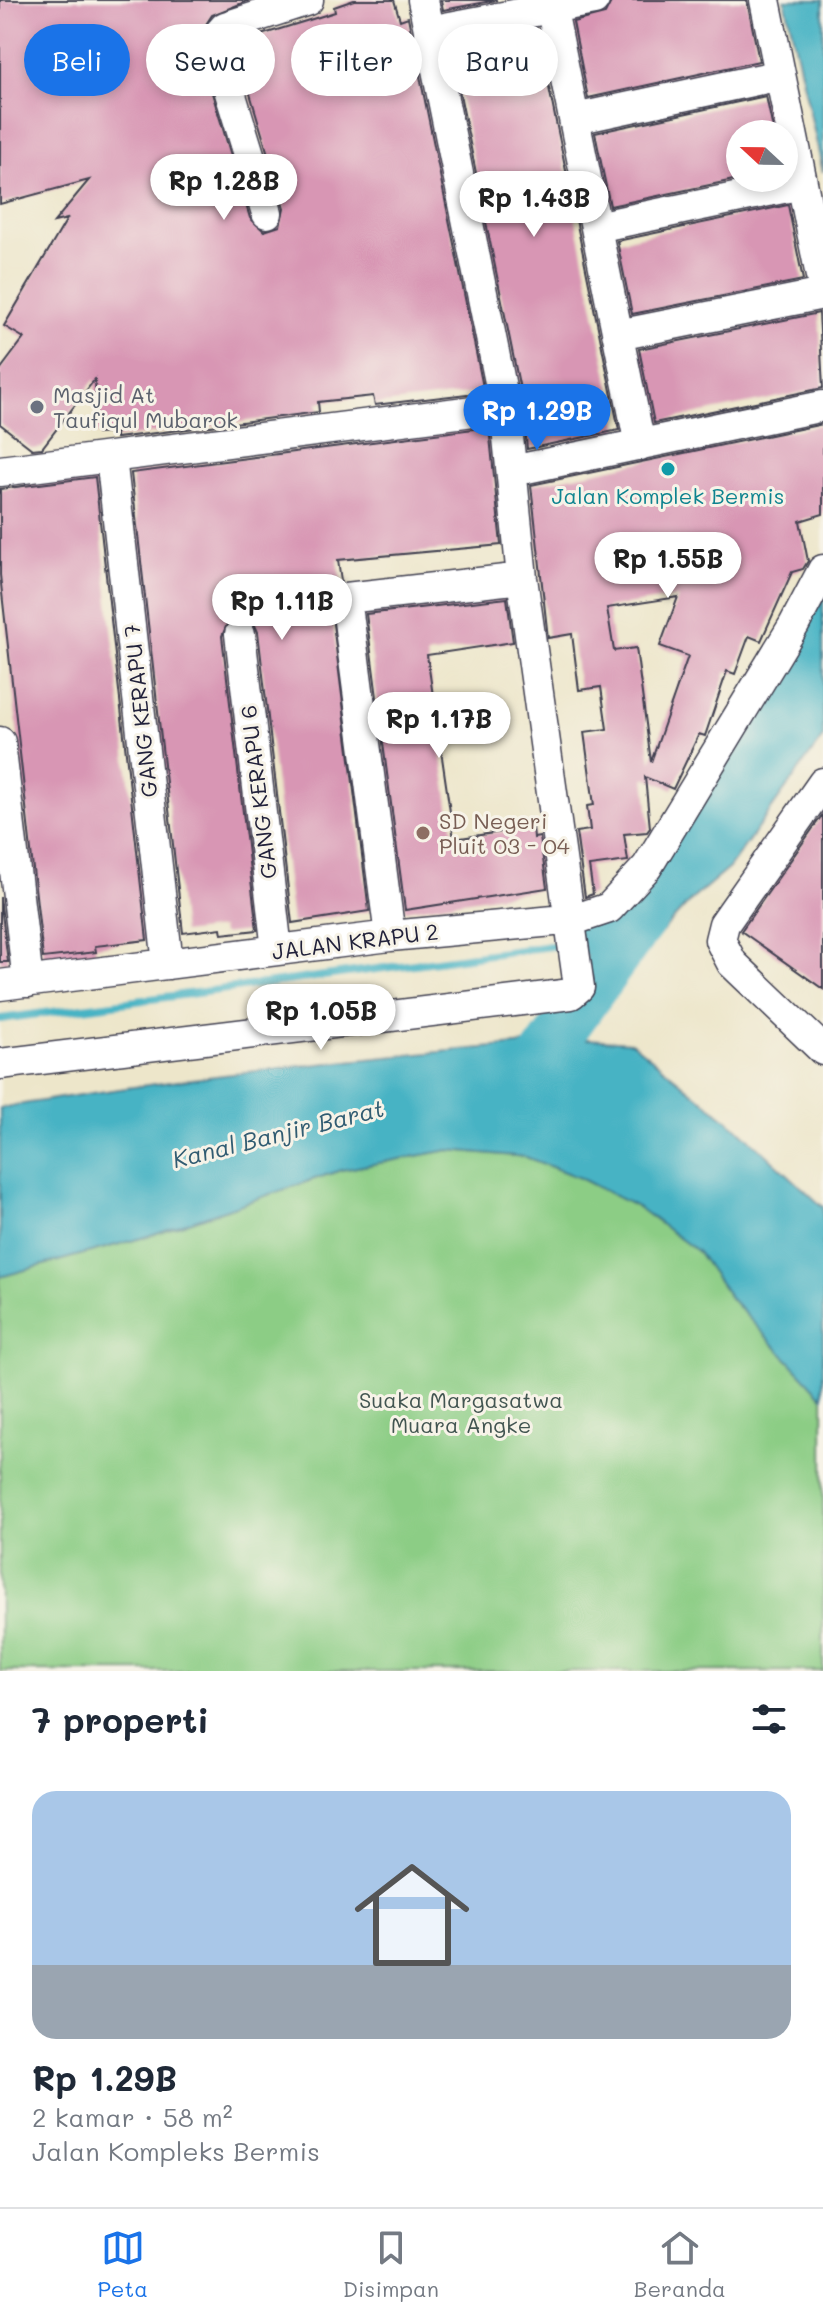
<!DOCTYPE html>
<html lang="id">
<head>
<meta charset="utf-8">
<style>
  :root { --surface:#fff; --page:#f2f2f3; --text:#1f2937; --muted:#747a83; --line:#e0e1e3; --accent:#1a73e8 }
  body { margin:0; font-family:Mali,sans-serif; background:var(--page); color:var(--text); height:100vh; display:flex; flex-direction:column; font-size:30px; white-space:nowrap }
  * { box-sizing:border-box; margin:0 }
  p { font-size:26px; color:var(--muted) }
  .icon { flex:none; width:44px; height:44px; fill:none; stroke:currentColor; stroke-width:2; stroke-linecap:round; stroke-linejoin:round }
  .map { position:relative; height:1671px; overflow:hidden }
  .panel { display:flex; flex-direction:column; background:var(--surface); flex:1 }
  .panel>* { flex:none }
  .guide { position:absolute; left:24px; top:24px; width:776px; height:72px; display:flex; gap:16px }
  .needle { width:52px; rotate:292deg }
  .controls { position:absolute; left:726px; top:120px; display:grid; gap:16px }
  .controls a { display:grid; place-items:center; width:72px; height:72px; border-radius:50%; background:var(--surface); box-shadow:0 4px 12px #0003; font-size:40px }
  .price { position:absolute; translate:-50% -68px; padding:0 18px; border-radius:28px; background:#fff; color:#222; font-size:26px; line-height:52px; filter:drop-shadow(0 2px 4px #0008) }
  .price::after { content:''; position:absolute; left:50%; top:48px; width:24px; height:18px; margin-left:-12px; background:inherit; clip-path:polygon(0 0,100% 0,50% 100%) }
  .price.on { background:var(--accent); color:#fff }
  ul { padding:0; list-style:none }
  li { display:grid; align-content:center; gap:16px; height:424px; padding:0 32px }
  li span { display:grid; place-items:center; height:248px; border-radius:24px; color:#555 }
  li>.icon { margin-inline-start:auto }
  span .icon { width:144px; height:144px; fill:#fffc; stroke-width:1 }
  li b { font-size:34px }
  h2 { display:flex; justify-content:space-between; align-items:center; height:96px; padding:0 32px; font-size:34px }
  .pill { padding:0 28px; border-radius:36px; background:var(--surface); box-shadow:0 4px 12px #0003; font-size:28px; line-height:72px }
  .pill.on { background:var(--accent); color:#fff }
  .tab-bar { display:flex; justify-content:space-around; align-items:center; height:112px; border-top:2px solid var(--line); background:var(--surface); font-size:22px; color:var(--muted) }
  .tab-bar a { display:grid; justify-items:center; gap:4px }
  .tab-bar .on { color:var(--accent) }
  .map>svg:first-child { display:block }
  .green { fill:#8ccd85; stroke:#577860; stroke-width:2 }
  .water { fill:#47b3c4; stroke:#346a80; stroke-width:2 }
  .lines { fill:none; stroke-linecap:round; stroke-linejoin:round }
  .stream { stroke:#47b3c4; stroke-width:8 }
  .river { stroke:#47b3c4; stroke-width:48 }
  .building { fill:#d896b4; fill-rule:evenodd }
  .street-casing { stroke:#403f50; stroke-width:33 }
  .street { stroke:#fff; stroke-width:30 }
  .worship-dot { fill:#6b7280; stroke:#f7f3e8; stroke-width:3 }
  .culture-dot { fill:#0f9aa8; stroke:#f7f3e8; stroke-width:3 }
  .education-dot { fill:#8d6e63; stroke:#f7f3e8; stroke-width:3 }
  .labels { text-anchor:middle; dominant-baseline:central; stroke-width:6; stroke-linejoin:round; paint-order:stroke }
  .worship-label { font-size:22px; fill:#5b616d; stroke:#f7f3e8; text-anchor:start }
  .culture-label { font-size:22px; fill:#0d838f; stroke:#f7f3e8 }
  .street-label { font-size:22px; fill:#22223b; stroke:#f7f3e8 }
  .education-label { font-size:22px; fill:#785e54; stroke:#f7f3e8; text-anchor:start }
  .park-label { font-size:22px; fill:#425551; stroke:#f7f3e8 }
  .water-label { font-size:24px; font-style:italic; fill:#315c72; stroke:#f7f3e8 }
</style>
</head>
<body>
<div class="map">
<svg width="823" height="1671" viewBox="0 0 823 1671">
  <rect width="100%" height="100%" fill="#f7f3e8"/>
  <filter id="ink" filterUnits="userSpaceOnUse"><feTurbulence type="fractalNoise" baseFrequency=".0125" numOctaves="2"/><feDisplacementMap in="SourceGraphic" scale="16" xChannelSelector="R" yChannelSelector="G"/><feConvolveMatrix kernelMatrix="1 2 1 2 8 2 1 2 1" color-interpolation-filters="sRGB"/></filter>
  <filter id="wash" filterUnits="userSpaceOnUse"><feTurbulence type="fractalNoise" baseFrequency=".006" numOctaves="4" result="noise"/><feDisplacementMap in="SourceGraphic" scale="32" xChannelSelector="R" yChannelSelector="G"/><feGaussianBlur stdDeviation="1.8" result="paint"/><feColorMatrix in="noise" values="0 0 0 0 0 0 0 0 0 0 0 0 0 0 0 0 0 1.4 0 .05"/><feComposite in="paint" operator="in"/></filter>
  <g filter="url(#wash)">
    <rect width="100%" height="100%" fill="#ede6ca"/>
    <path class="green" d="M 449,1150 L 526,1157 L 580,1178 L 639,1208 L 698,1252 L 731,1299 L 823,1397 L 823,1671 L 0,1671 L 0,1277 L 145,1237 L 341,1170 Z"/>
    <path class="water" d="M 785,0 L 823,0 L 823,172 Z
      M 823,591 L 823,737 L 729,868 L 691,900 L 629,968 L 584,955 L 575,921 L 608,914 Z
      M 588,1039 L 631,1042 L 740,1130 L 823,1207 L 823,1397 L 731,1299 L 698,1252 L 639,1208 L 580,1178 L 526,1157 L 449,1150 L 341,1170 L 145,1237 L 0,1277 L 0,1108 C 195,1074 391,1055 588,1039 Z"/>
    <g class="lines">
      <path class="stream" d="M 0,1019 L 565,944"/>
      <path class="river" d="M 515,1097 L 649,910"/>
    </g>
    <g id="blocks">
      <path class="building" d="M 0,0 L 250,0 L 212,15 L 199,35 L 199,50 L 250,218 L 264,231 L 280,226 L 284,208 L 235,43 L 335,12 L 334,7 L 354,0 L 394,0 L 400,20 L 408,17 L 484,392 L 375,405 L 373,396 L 318,402 L 319,412 L 116,438 L 116,433 L 97,434 L 95,379 L 42,448 L 32,449 L 0,424 L 0,370 L 24,338 L 4,326 L 67,219 L 54,222 L 89,180 L 0,204 Z
        M 441,0 L 497,0 L 443,10 Z
        M 612,0 L 747,0 L 759,61 L 588,98 L 573,22 L 605,14 Z
        M 537,29 L 619,430 L 527,449 L 523,404 L 450,45 Z
        M 766,96 L 774,134 L 740,134 L 743,178 L 610,206 L 595,133 Z
        M 788,205 L 803,280 L 632,314 L 617,241 Z
        M 819,313 L 823,388 L 654,423 L 639,349 Z
        M 823,424 L 823,514 L 800,521 L 808,561 L 803,569 L 792,572 L 761,641 L 749,636 L 735,674 L 727,671 L 705,736 L 699,734 L 673,789 L 645,777 L 650,828 L 647,832 L 624,834 L 628,861 L 589,866 L 593,894 L 585,897 L 576,832 L 590,830 L 587,806 L 594,805 L 584,732 L 607,729 L 601,687 L 579,690 L 572,634 L 548,638 L 531,485 ZM 678,597 L 660,646 L 688,656 L 651,762 L 636,648 L 614,651 L 607,608 Z
        M 489,427 L 501,545 L 338,560 L 341,581 L 329,592 L 369,911 L 292,923 L 258,632 L 254,623 L 239,616 L 229,620 L 222,636 L 257,930 L 222,934 L 221,928 L 183,933 L 131,473 Z
        M 95,477 L 147,940 L 95,946 L 96,952 L 43,958 L 0,575 L 0,489 Z
        M 507,598 L 513,642 L 427,655 L 454,839 L 533,827 L 534,838 L 540,837 L 547,888 L 405,910 L 366,614 Z
        M 823,814 L 823,989 L 741,931 Z
        M 0,897 L 8,962 L 0,962 Z"/>
    </g>
  </g>
  <g filter="url(#ink)">
    <use href="#blocks" fill-opacity="0" stroke="#403f50" stroke-width="2"/>
    <g class="lines">
      <defs>
        <path id="street" d="M 550,0 L 640,445
          M 765,0 L 823,286
          M 429,31 L 594,0
          M 575,119 L 780,75
          M 267,213 L 217,50 L 217,36 L 225,27 L 308,0
          M 596,227 L 802,184
          M 618,335 L 823,294
          M 111,457 L 168,964
          M 0,471 L 505,407
          M 512,471 L 823,406
          M 240,634 L 277,950
          M 0,742 L 28,982
          M 823,783 L 724,924 L 720,940 L 732,963 L 823,1050
          M 390,936 L 346,598 L 522,578
          M 0,985 L 390,936 L 576,919 L 609,908 L 647,867 L 794,625 L 823,570
          M 0,1064 L 571,994 L 579,987 L 522,578 L 505,407 L 423,0"/>
      </defs>
      <use href="#street" class="street-casing"/>
      <use href="#street" class="street"/>
    </g>
  </g>
  <circle class="worship-dot" cx="37" cy="407" r="8"/>
  <circle class="culture-dot" cx="668" cy="469" r="8"/>
  <circle class="education-dot" cx="423" cy="833" r="8"/>
  <g class="labels">
    <g class="worship-label">
      <text x="53" y="394">Masjid At<tspan x="53" dy="25">Taufiqul Mubarok</tspan></text>
    </g>
    <g class="culture-label">
      <text x="668" y="495">Jalan Komplek Bermis</text>
    </g>
    <g class="street-label">
      <text transform="translate(140 711) rotate(-96)">GANG KERAPU 7</text>
      <text transform="translate(258 792) rotate(-97)">GANG KERAPU 6</text>
      <text transform="translate(355 941) rotate(-7)">JALAN KRAPU 2</text>
    </g>
    <g class="education-label">
      <text x="439" y="820">SD Negeri<tspan x="439" dy="25">Pluit 03 - 04</tspan></text>
    </g>
    <g class="park-label">
      <text x="461" y="1399">Suaka Margasatwa<tspan x="461" dy="25">Muara Angke</tspan></text>
    </g>
    <g class="water-label">
      <text transform="translate(278 1133) rotate(-14)">Kanal Banjir Barat</text>
    </g>
  </g>
</svg>
<div class="controls">
<a><svg class="needle" viewBox="-14 -14 28 28"><path d="M0-13l5 13h-10z" fill="#e53935"/><path d="M0 13l5-13h-10z" fill="#747a83"/></svg></a>
</div>
<b class="price" style="left:224px;top:222px">Rp 1.28B</b>
<b class="price" style="left:534px;top:239px">Rp 1.43B</b>
<b class="price on" style="left:537px;top:452px">Rp 1.29B</b>
<b class="price" style="left:668px;top:600px">Rp 1.55B</b>
<b class="price" style="left:282px;top:642px">Rp 1.11B</b>
<b class="price" style="left:439px;top:760px">Rp 1.17B</b>
<b class="price" style="left:321px;top:1052px">Rp 1.05B</b>
<div class="guide">
<a class="pill on">Beli</a>
<a class="pill">Sewa</a>
<a class="pill">Filter</a>
<a class="pill">Baru</a>
</div>
</div>
<section class="panel">
<h2>7 properti<svg class="icon" aria-label="filters" viewBox="0 0 24 24"><path d="M4 7h16M4 17h16"/><circle cx="9" cy="7" r="2"/><circle cx="15" cy="17" r="2"/></svg></h2>
<ul>
<li><span style="background:linear-gradient(#a9c7e8 70%,#9aa5b1 0)"><svg class="icon" aria-label="home" viewBox="0 0 24 24"><path d="M3 11l9-7 9 7M6 9v11h12V9"/></svg></span><div><b>Rp 1.29B</b><p>2 kamar · 58 m²</p><p>Jalan Kompleks Bermis</p></div></li>
</ul>
</section>
<nav class="tab-bar">
<a class="on"><svg class="icon" aria-label="map" viewBox="0 0 24 24"><path d="M3 6l6-2 6 2 6-2v14l-6 2-6-2-6 2zM9 4v14M15 6v14"/></svg>Peta</a>
<a><svg class="icon" aria-label="saved" viewBox="0 0 24 24"><path d="M7 4h10v16l-5-4-5 4z"/></svg>Disimpan</a>
<a><svg class="icon" aria-label="home" viewBox="0 0 24 24"><path d="M3 11l9-7 9 7M6 9v11h12V9"/></svg>Beranda</a>
</nav>
</body>
</html>
